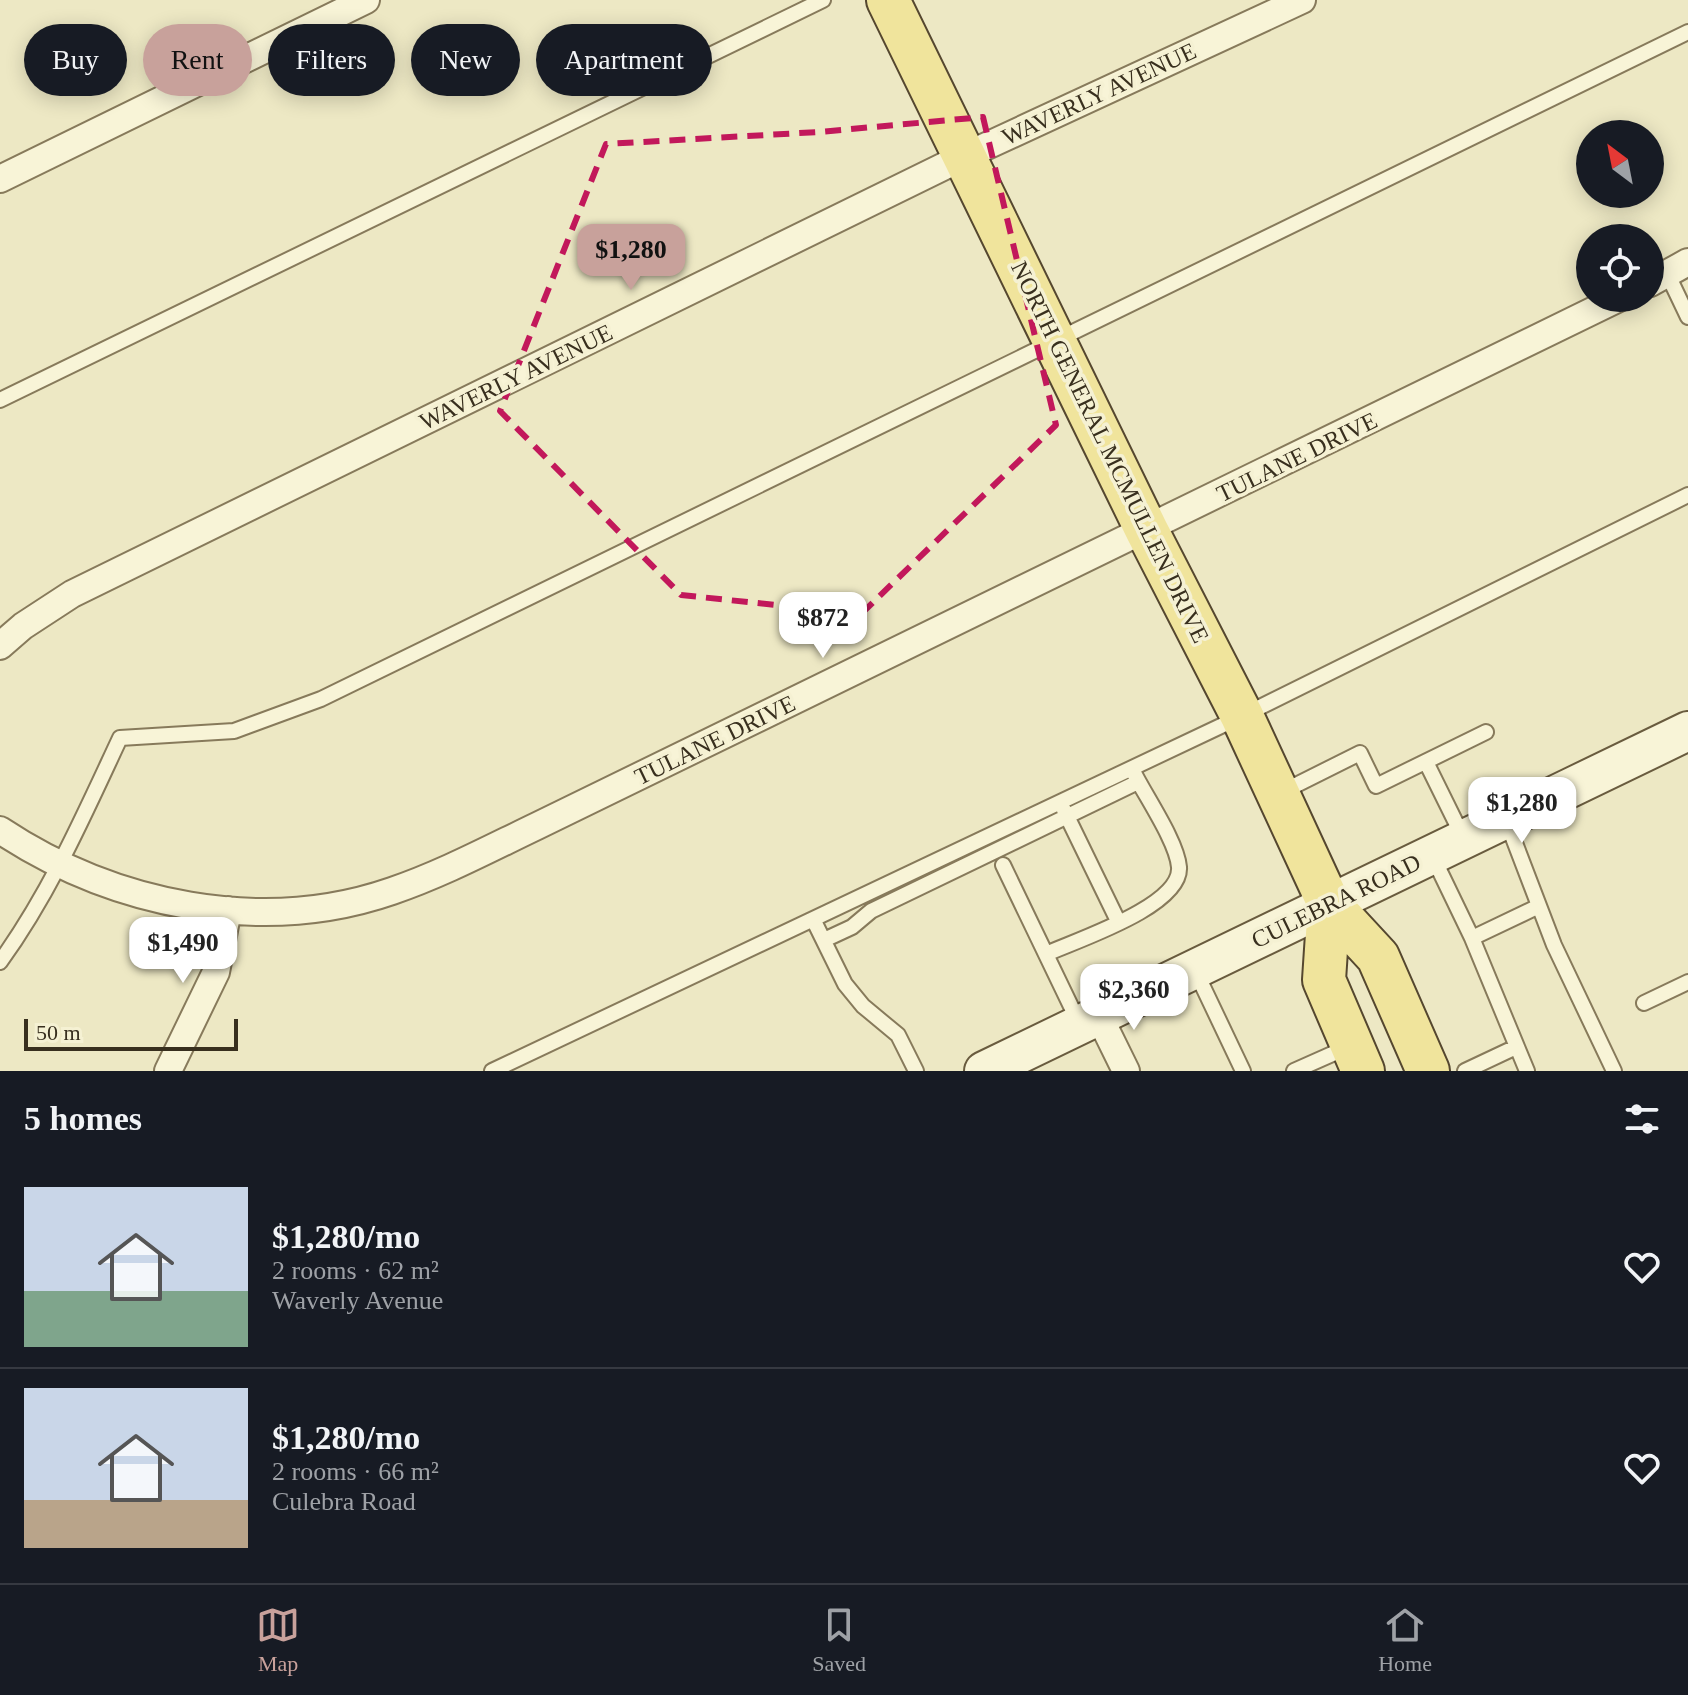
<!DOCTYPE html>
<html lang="en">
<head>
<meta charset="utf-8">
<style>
  :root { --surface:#171b24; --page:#242831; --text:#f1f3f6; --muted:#9ea1a6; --line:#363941; --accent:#c8a19b }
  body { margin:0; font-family:"Times New Roman",serif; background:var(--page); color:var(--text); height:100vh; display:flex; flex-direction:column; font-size:30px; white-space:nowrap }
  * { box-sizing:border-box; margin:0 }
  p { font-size:26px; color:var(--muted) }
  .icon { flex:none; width:44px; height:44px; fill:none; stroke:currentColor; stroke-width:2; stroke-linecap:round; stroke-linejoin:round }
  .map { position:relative; height:1071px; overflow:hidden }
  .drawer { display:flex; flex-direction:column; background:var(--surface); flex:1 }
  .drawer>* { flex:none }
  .banner { position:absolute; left:24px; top:24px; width:800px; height:72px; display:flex; gap:16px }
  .needle { width:52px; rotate:328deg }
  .controls { position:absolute; left:1576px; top:120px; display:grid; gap:16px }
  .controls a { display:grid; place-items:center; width:88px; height:88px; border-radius:50%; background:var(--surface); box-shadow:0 4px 20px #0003; font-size:40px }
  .scale { position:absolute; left:24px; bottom:20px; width:214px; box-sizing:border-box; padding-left:8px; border:4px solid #382f1e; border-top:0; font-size:22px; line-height:28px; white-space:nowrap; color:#382f1e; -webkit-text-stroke:6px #f5f1d3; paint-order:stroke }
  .price { position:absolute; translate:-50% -68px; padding:0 18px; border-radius:16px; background:#fff; color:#222; font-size:26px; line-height:52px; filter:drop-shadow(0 2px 4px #0008) }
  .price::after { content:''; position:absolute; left:50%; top:48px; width:24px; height:18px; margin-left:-12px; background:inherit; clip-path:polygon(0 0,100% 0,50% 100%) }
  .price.current { background:var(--accent); color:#111 }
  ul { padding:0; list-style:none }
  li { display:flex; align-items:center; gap:24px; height:200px; padding:0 24px }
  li+li { border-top:2px solid var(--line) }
  li span { display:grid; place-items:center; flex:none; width:224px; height:160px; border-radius:0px; color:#555 }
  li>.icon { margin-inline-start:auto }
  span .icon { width:96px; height:96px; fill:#fffc; stroke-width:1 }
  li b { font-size:34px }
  h2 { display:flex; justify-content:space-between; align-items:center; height:96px; padding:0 24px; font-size:34px }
  .chip { padding:0 28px; border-radius:36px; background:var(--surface); box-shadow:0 4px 20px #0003; font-size:28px; line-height:72px }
  .chip.current { background:var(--accent); color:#111 }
  .menu { display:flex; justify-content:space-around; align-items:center; height:112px; border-top:2px solid var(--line); background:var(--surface); font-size:22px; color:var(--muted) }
  .menu a { display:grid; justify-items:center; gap:4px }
  .menu .current { color:var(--accent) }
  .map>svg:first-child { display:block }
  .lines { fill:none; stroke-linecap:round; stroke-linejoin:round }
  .lane-casing { stroke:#877a5b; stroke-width:18 }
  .street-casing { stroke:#877a5b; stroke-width:30 }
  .secondary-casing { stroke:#695b3e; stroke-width:42 }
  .primary-casing { stroke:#55472f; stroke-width:46 }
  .lane { stroke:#f8f4d7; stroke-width:14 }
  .street { stroke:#f8f4d7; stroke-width:26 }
  .secondary { stroke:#f8f4d7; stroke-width:38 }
  .primary { stroke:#f0e49c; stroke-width:42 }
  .marked { fill:none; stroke:#c2185b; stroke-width:6; stroke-dasharray:16 10; stroke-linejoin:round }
  .labels { text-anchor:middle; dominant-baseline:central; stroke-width:7; stroke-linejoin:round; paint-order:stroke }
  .street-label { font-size:24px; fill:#382f1e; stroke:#f5f1d3 }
</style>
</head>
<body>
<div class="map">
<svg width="1688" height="1071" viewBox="0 0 1688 1071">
  <rect width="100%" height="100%" fill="#ede8c4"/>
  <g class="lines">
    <defs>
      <path id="lane" d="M 1667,273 L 1688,317
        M 0,400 L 823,0
        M 1426,762 L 1463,837
        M 1282,792 L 1360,753 L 1376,786 L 1486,732
        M 1064,810 L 1118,921
        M 1507,822 L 1554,945 L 1614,1071
        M 1432,855 L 1472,938 L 1527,1071
        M 1003,865 L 1079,1023
        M 813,919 L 845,984 L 863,1006 L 898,1035 L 916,1071
        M 1472,938 L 1539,906
        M 824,940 L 852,927 L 871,911 L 1138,782
        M 1046,954 C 1077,940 1182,906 1179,867 C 1177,842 1146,797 1134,773
        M 0,962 C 50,893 84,815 120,738 L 234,731 L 321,699 L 1688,32
        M 1195,970 L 1243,1071
        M 1644,1003 L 1688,982
        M 492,1071 L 1242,716 L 1688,495
        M 1294,1071 L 1348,1047
        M 1465,1071 L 1516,1047"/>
      <path id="street" d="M 0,179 L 366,0
        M 1650,283 L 1688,262
        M 0,646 L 23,626 L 72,594 L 965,156 L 1302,0
        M 0,830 C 113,905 262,936 392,891 C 442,874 489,849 537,826 L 1619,298
        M 1098,1014 L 1126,1071
        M 168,1071 L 216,972 L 228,910"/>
      <path id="secondary" d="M 984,1071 L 1688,731"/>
      <path id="primary" d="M 888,0 L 1147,531 L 1242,716 L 1329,904 L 1378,957 L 1428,1071
        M 1329,904 L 1324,980 L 1363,1071"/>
    </defs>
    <use href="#lane" class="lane-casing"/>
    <use href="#street" class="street-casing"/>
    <use href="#secondary" class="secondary-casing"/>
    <use href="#primary" class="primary-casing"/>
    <use href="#lane" class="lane"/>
    <use href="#street" class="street"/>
    <use href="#secondary" class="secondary"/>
    <use href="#primary" class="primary"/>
  </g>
  <path class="marked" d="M 983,117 L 1056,425 L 861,614 L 681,595 L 500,411 L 606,144 L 819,132 Z"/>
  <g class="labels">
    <g class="street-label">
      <text transform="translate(1099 94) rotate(-25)">WAVERLY AVENUE</text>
      <text transform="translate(516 377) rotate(-26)">WAVERLY AVENUE</text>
      <text transform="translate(1110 452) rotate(64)">NORTH GENERAL MCMULLEN DRIVE</text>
      <text transform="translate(1297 457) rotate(-26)">TULANE DRIVE</text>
      <text transform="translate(715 740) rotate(-26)">TULANE DRIVE</text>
      <text transform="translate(1336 901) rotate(-26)">CULEBRA ROAD</text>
    </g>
  </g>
</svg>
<div class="controls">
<a><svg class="needle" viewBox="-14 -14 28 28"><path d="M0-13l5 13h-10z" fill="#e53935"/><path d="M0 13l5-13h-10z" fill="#9ea1a6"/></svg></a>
<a><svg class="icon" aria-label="locate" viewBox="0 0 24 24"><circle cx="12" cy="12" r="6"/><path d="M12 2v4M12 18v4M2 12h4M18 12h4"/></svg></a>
</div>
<div class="scale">50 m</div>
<b class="price current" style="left:631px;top:292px">$1,280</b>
<b class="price" style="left:823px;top:660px">$872</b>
<b class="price" style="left:1522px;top:845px">$1,280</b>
<b class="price" style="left:183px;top:985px">$1,490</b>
<b class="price" style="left:1134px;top:1032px">$2,360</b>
<div class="banner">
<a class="chip">Buy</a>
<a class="chip current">Rent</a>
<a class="chip">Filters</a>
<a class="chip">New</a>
<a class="chip">Apartment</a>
</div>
</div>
<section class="drawer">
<h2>5 homes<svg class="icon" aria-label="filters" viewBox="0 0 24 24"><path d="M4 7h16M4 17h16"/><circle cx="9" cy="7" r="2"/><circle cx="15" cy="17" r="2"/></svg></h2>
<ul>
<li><span style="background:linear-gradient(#c9d6e8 65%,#7fa58c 0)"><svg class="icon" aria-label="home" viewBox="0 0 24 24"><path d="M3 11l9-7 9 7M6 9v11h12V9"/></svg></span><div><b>$1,280/mo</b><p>2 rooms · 62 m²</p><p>Waverly Avenue</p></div><svg class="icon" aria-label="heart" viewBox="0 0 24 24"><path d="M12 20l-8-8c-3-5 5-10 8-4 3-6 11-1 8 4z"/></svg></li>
<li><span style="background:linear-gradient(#c9d6e8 70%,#b9a48a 0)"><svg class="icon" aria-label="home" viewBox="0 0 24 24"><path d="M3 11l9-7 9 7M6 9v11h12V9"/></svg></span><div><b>$1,280/mo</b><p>2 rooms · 66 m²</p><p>Culebra Road</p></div><svg class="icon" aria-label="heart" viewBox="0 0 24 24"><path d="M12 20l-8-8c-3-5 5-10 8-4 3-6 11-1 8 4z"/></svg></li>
</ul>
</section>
<nav class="menu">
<a class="current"><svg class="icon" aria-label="map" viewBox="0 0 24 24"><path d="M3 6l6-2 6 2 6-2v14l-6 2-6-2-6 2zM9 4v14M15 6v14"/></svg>Map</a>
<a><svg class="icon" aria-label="saved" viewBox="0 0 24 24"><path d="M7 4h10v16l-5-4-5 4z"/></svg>Saved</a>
<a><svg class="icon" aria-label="home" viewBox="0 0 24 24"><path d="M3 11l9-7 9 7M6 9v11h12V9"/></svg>Home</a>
</nav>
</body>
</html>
